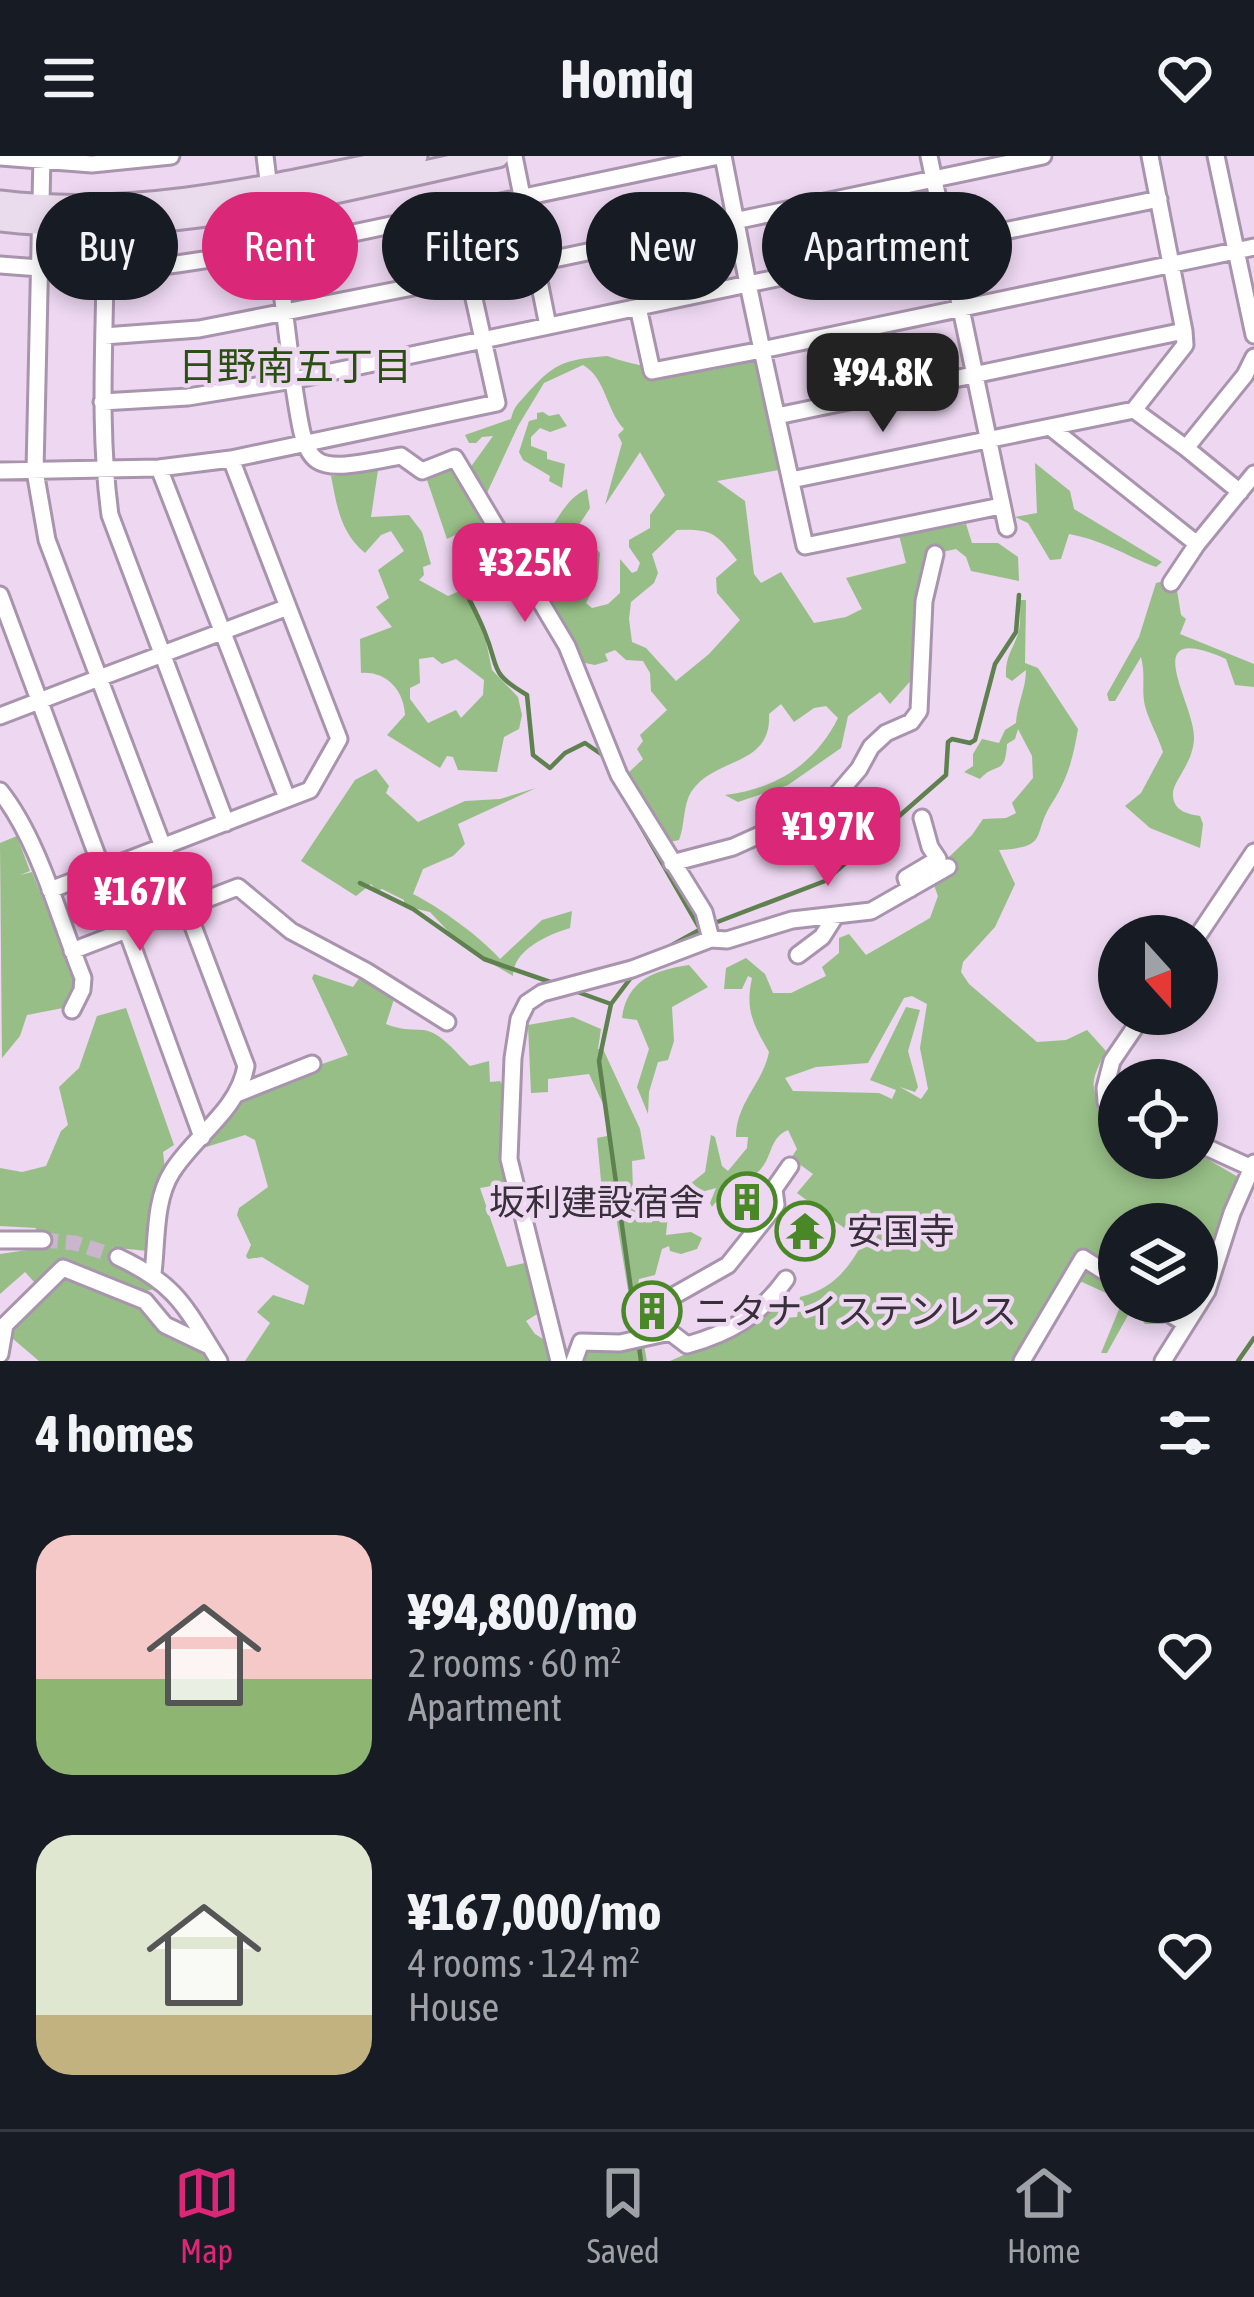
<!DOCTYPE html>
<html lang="en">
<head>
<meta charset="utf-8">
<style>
  :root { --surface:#171b24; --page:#242831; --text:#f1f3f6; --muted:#9ea1a6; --line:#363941; --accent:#db2777 }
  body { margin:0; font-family:"Asap Condensed","Noto Sans JP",sans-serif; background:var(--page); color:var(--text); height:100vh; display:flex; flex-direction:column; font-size:45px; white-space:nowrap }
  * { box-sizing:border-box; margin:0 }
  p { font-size:39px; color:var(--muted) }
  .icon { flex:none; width:66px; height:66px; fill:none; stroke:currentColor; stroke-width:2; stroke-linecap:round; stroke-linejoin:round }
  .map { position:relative; height:1205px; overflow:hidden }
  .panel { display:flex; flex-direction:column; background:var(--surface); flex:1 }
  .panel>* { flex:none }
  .hud { position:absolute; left:36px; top:36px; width:1182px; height:108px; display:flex; gap:24px }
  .needle { width:78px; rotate:159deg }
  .controls { position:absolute; left:1098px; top:759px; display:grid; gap:24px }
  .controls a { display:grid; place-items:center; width:120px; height:120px; border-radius:50%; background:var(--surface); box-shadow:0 6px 18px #0003; font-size:60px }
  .price { position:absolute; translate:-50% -102px; padding:0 27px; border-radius:24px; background:var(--accent); color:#fff; font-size:39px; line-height:78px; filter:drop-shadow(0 3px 6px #0008) }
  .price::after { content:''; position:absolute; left:50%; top:72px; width:36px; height:27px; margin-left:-18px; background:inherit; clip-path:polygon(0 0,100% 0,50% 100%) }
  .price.selected { background:#222; color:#fff }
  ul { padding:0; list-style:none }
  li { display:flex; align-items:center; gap:36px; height:300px; padding:0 36px }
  li span { display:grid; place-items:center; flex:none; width:336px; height:240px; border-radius:36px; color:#555 }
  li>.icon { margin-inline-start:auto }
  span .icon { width:144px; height:144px; fill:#fffc; stroke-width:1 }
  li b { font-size:51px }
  h2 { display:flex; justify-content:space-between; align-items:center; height:144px; padding:0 36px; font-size:51px }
  .chip { padding:0 42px; border-radius:54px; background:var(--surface); box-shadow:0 6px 18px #0003; font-size:42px; line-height:108px }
  .chip.selected { background:var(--accent); color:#fff }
  header { display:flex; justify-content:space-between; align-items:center; height:156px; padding:0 36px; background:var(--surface); font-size:54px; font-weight:700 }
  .menu { display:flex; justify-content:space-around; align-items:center; height:168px; border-top:3px solid var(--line); background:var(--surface); font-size:33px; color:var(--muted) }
  .menu a { display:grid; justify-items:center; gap:6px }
  .menu .selected { color:var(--accent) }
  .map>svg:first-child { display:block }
  .green { fill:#97be86; fill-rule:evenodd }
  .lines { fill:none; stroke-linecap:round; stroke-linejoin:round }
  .stream { stroke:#5f814f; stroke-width:4.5 }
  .street-tunnel { stroke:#c9b5cc; stroke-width:15; stroke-dasharray:15 8; stroke-linecap:butt }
  .street-casing { stroke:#a994ad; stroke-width:21 }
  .secondary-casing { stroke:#a994ad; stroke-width:27 }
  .street { stroke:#fff; stroke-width:15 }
  .secondary { stroke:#eadbed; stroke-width:21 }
  .labels { text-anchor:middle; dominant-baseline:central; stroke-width:9; stroke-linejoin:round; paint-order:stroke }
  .poi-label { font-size:36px; fill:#372f39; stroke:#edd7f1; text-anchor:start }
  .neighbourhood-label { font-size:39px; fill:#295012; stroke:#edd7f1 }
</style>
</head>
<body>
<header><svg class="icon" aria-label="menu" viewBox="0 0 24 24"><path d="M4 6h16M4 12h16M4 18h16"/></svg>Homiq<svg class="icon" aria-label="heart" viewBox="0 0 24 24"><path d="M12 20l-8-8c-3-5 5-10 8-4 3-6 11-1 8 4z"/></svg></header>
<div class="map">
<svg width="1254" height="1205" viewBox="0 0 1254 1205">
  <rect width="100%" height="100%" fill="#edd7f1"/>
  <path class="green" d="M 304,51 L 308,79 L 283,83 L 278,56 Z
    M 607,200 C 634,210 670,215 700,215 C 718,215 739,206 757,202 L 779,314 L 717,325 L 745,345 L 754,418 L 761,427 L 781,416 L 814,467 L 846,461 L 862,453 L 846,422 L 906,407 L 899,379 L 966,368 L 972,387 L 998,387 L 1018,401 L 1019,425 L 971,415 L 966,401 L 956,393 L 929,399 L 914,521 L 890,548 L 880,536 L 848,560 L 841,592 L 788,629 L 738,646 L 725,639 C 776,633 815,608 838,562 L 826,550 L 814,552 L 794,566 L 781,548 L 769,558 C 772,611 715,600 691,636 C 683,649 685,669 679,684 L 670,686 L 627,618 L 643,603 L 637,593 L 643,585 L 640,579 L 667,554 L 651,535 L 650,517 L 643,505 L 626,504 L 615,494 L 605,498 L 608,505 L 595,509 L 580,506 L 548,445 L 579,435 L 590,418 L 567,388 L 554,400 L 541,383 C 559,366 563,344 587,333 L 590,352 L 577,372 L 600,397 L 598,423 L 586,447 L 592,452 L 608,448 L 620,437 L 620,403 L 632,417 L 637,415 L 640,407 L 629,391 L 629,384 L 650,372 L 650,359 L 665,339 L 640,296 L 605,349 L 622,287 L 618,279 L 624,273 C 606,254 606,222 583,209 L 544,227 L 518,270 L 487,337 L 470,312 L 493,280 L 482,281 L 476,287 L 469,287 L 465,279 L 511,263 C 514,251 516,250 524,241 C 554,207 562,204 607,200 ZM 677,374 C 712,373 716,377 737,404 L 716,422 L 717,437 L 740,464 L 709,498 L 676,525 L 646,492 L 632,486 L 629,463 L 631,446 L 654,427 L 658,417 L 652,398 Z
    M 543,256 L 549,260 L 559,258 L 567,270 L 550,276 L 540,272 L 531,281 L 531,290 L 547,296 L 547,303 L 565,308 L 562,332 L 549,325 L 550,320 L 523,304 L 519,296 L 529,265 L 537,263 L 537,257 Z
    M 1035,307 L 1070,335 L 1074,353 L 1162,406 L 1156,411 C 1124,399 1103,384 1069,378 L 1061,403 L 1050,404 L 1028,367 L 1015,361 L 1037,357 Z
    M 447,312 L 457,316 L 484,365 L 447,383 L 426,321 Z
    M 378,314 L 371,361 L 409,359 L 422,376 L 431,408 L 423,411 L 424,419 L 419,424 L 448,440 L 464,433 L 486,485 L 492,514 L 518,541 L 522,559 L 519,573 L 504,581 L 497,616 L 458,614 L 453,601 L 447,600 L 440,612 L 387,579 L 405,559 C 404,535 387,515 361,517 L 360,483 L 392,471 L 376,451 L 389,442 L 378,414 L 404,395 L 391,375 L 381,379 L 365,397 C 340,376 337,350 331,320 ZM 433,501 L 442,508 L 456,503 L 484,524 L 483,539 L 461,562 L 456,554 L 428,567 L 410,543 L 410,532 L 420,527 L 419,503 Z
    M 1164,425 L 1176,428 L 1181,459 L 1186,463 L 1180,478 L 1254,508 L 1254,531 L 1235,529 L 1226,503 C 1135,463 1194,546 1194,581 C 1194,608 1171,626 1173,640 C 1174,655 1188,658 1200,660 L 1203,668 L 1200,692 L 1150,672 L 1125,650 L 1141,637 L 1163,596 C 1158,580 1149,565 1145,550 C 1141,533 1146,520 1141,501 L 1115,545 L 1109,545 L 1107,538 L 1139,481 L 1156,427 Z
    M 1020,444 L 1026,444 L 1025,507 L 1038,512 L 1078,573 C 1073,602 1068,622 1052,647 C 1031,679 1051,691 999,694 L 1015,728 L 995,771 L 963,806 L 961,816 L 969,828 L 1037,886 L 1066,884 L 1087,874 L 1106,895 C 1090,926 1085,939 1119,957 L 1119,1002 L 1197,1002 L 1197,997 L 1238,1021 L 1238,1031 L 1197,1129 L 1197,1068 L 1119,1068 L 1119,1143 L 1082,1126 L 1056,1134 L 1014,1205 L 670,1205 L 756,1167 L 790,1131 L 785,1162 L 797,1161 L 800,1141 C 832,1133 848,1114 863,1086 L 797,1037 L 813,1018 L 791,1002 L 797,993 L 788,974 C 769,982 773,1000 760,1014 C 744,1030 729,1028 712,1051 L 710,1047 L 716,1032 L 669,1045 L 705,1016 L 711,979 L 715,981 L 722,1010 L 728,1015 L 747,992 L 748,981 L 736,981 C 736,947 763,927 769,896 C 753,868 745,854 752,822 L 748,820 L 742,833 L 724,833 L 726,812 L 746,802 L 765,818 L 773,837 L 791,837 L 826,820 L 822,811 L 839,797 L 839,782 L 849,778 L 866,799 L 930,762 L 938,740 L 930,719 L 972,679 L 983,663 L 1006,662 L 1016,657 L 1012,647 L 1033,622 L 1032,600 L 1018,573 L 1015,583 L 1007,588 C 1005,621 996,605 980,623 L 964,616 L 973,610 L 973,598 L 982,583 L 999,587 L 1005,574 L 1016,567 C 1017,548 1026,533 1026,514 L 1012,525 L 1006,521 C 1005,501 1012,495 1018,478 C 1021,469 1020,454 1020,444 ZM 912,840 L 927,848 L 920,892 L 928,933 L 921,943 L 900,931 L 915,936 L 918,931 L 908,895 L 920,854 L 906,851 L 870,924 L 896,934 L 892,943 L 879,937 L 793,935 L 785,922 L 816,911 L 868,907 L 904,842 Z
    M 376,613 L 389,630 L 386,637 L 418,666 L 465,645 L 500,643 L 536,632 L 458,668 L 465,688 L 453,700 L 423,713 L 413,738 C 438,750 482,782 500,803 L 542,764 L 572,755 L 570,772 C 547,779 513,794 513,820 L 462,790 L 430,756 L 404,750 L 404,744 L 382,733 L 377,735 L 371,728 L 356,740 L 301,705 L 355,624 Z
    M 17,680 L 30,715 L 20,719 L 32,716 L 76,826 L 68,851 L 27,859 L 20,880 L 2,902 L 0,687 Z
    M 689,809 L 708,831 L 672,851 L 674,885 L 668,904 L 658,906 L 649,936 L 648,958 L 637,931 L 649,893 L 637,864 L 622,862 C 627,823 656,814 689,809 Z
    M 314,818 L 353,831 L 360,821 L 395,840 L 386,868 C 401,874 408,873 423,874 C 440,875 458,899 470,910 L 489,905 L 490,926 L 500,925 L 505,933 L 508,1027 L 480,1032 L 507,1111 L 529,1106 L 542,1155 L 526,1165 L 535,1178 L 551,1188 L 555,1205 L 245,1205 L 270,1167 L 257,1156 L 273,1139 L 304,1149 L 309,1130 L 262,1101 L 248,1103 L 246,1100 L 251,1089 L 237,1059 L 239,1052 L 268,1031 L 255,984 L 245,979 L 203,992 L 256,931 L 348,899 L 312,822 Z
    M 126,852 L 174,989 L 163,996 L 165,1013 L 155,1031 L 153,1092 L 148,1095 L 117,1092 L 116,1106 L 162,1131 L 142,1136 L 138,1146 L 201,1191 L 207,1205 L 39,1205 L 12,1182 L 15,1172 L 45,1138 L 25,1116 L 0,1138 L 0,1098 L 34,1093 L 36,1072 L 0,1070 L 0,1012 L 22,1016 L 46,1010 L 61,975 L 68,969 L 59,931 L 79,912 L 97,860 Z
    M 573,861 L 601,873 L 598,893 L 603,893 L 640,973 L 645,1003 L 632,1005 L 633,1035 L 647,1034 L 649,1045 C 668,1060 669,1050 666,1079 L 691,1076 L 702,1082 L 697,1093 L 681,1098 L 670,1095 L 669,1090 L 662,1093 L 655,1119 L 639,1123 L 637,1135 L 648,1144 L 653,1172 L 635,1177 L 614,1048 L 603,1046 L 597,982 L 607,980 L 605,952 L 589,918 L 548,923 L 548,936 L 531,937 L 528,869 Z
    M 1122,1146 L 1186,1146 L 1173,1151 L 1164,1168 L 1145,1168 L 1132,1152 L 1107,1197 L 1101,1197 Z
    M 644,1189 L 647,1205 L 581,1205 L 588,1193 Z"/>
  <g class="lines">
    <path class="stream" d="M 460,424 C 468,442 478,459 485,477 C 500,513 488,516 527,539 L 533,599 L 550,612 L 565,597 L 585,587 L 604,600
      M 616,627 L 700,773
      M 360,727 L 413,753 L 484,803 L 556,828
      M 712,768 L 825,725 L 946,619 L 948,586 L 952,583 L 970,587 L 975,584 L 995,508 L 1016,476 L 1019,439
      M 654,799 L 701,773
      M 633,819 L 611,848 L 599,905 L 641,1205
      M 572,834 L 611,848
      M 1238,1205 L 1254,1182"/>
    <path class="street-tunnel" d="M 43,1084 L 75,1087 L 118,1101"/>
    <defs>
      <path id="street" d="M 265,0 L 293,224 L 748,128 L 762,194 L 652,215 L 638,151
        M 514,0 L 548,170
        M 723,0 L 748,128 L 1159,43
        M 929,0 L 1007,372
        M 1216,0 L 1254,179
        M 0,1 L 92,8 L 171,0
        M 455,55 L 469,120
        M 535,107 L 1043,0
        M 0,109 L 105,117 L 177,108 L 277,93 L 719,0
        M 105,117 C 104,198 99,278 110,359 L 226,667
        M 102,246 L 188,241 L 293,224 C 307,318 306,318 401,300 L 422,315 L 455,302 L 567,490 L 619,619 L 704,756 L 711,783 L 632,813 L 542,837 L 527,847 L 519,863 L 513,902 L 509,1003 L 559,1205
        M 1134,254 L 1185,189 L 1184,175
        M 777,260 L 1184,175 L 1150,0
        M 1050,271 L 1134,254 L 1186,292
        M 159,312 L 287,642
        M 0,315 L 159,312 L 231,303 L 497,247 L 469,120 L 199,173 L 104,180
        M 791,324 L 1050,271 L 1197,388
        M 1240,336 L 1186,292 L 1245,219 L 1254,201
        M 1001,350 L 805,390 L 762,194 L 1254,91
        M 1171,427 L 1197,388 L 1254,318
        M 0,439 L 102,713
        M 0,560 L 99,522 L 47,384 L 35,315 L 42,0
        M 0,635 C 39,684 59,763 83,822 L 82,834 L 72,854
        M 672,707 L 733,691 L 764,677 L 797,675 L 809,671 L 859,613 L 871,591 L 886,577 L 911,566 L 919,555 L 924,445 L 935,398
        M 910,733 L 906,722 L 938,703 L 930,691 L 922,662
        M 50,734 L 310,634 L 339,583 L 288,451
        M 127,775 L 202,981
        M 1197,781 L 1254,696
        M 711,783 L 727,784 L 792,764 L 871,755 L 948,711
        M 72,795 L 238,731 L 291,775 L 366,815 L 447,866
        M 798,799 L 822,781 L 836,759
        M 239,937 L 312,908
        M 1119,952 L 1106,946 L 1105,932 L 1112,905 L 1144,858
        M 1197,987 L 1254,1013
        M 0,1084 L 43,1084
        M 118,1101 C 178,1129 185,1151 219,1205
        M 153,1117 C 157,1085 154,1044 172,1016 C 195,979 238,955 246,910 L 99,522 L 288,451 L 231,303
        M 1151,1146 L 1186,1168
        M 670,1176 L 662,1152 L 668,1143 L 728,1109 L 776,1049 L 774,1033 L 790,1010
        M 0,1198 L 5,1169 L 63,1112 L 145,1145 L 165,1169 L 209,1190
        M 574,1205 L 581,1186 L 620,1187 L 670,1176 L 687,1189 C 730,1177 759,1160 786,1123
        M 1022,1205 L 1083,1102 L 1119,1125
        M 1163,1205 L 1207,1135 L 1232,1057 L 1254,1007"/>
      <path id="secondary" d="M 0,46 C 140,63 279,28 416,0
        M 0,64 C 167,84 336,34 498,0"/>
    </defs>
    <use href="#street" class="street-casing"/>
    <use href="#secondary" class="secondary-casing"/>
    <use href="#street" class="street"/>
    <use href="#secondary" class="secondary"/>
  </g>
  <defs>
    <symbol id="building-ring" viewBox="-11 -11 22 22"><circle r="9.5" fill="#edd7f1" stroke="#4a8827" stroke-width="1.5"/><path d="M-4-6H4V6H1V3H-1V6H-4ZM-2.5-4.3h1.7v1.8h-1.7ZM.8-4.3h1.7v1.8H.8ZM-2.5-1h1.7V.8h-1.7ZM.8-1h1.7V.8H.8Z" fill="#4a8827"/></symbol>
    <symbol id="temple-ring" viewBox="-11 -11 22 22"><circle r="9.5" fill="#edd7f1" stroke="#4a8827" stroke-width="1.5"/><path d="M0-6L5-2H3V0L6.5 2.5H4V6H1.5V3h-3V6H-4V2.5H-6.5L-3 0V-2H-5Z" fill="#4a8827"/></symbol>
  </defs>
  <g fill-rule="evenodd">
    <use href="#building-ring" x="714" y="1013" width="66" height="66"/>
    <use href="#temple-ring" x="772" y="1042" width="66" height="66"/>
    <use href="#building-ring" x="619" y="1122" width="66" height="66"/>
  </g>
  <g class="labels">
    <g class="poi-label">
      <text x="705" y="1046" text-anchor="end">坂利建設宿舎</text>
      <text x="847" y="1075">安国寺</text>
      <text x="694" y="1155">ニタナイステンレス</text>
    </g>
    <g class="neighbourhood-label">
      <text x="295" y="210">日野南五丁目</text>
    </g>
  </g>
</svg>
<div class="controls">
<a><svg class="needle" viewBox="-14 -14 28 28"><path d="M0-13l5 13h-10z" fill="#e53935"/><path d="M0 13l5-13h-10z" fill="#9ea1a6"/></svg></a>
<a><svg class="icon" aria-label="locate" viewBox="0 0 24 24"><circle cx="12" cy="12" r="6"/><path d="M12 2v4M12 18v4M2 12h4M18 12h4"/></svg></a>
<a><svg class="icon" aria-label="layers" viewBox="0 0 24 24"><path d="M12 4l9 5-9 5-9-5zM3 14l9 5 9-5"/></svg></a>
</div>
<b class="price selected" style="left:883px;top:279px">¥94.8K</b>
<b class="price" style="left:525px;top:469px">¥325K</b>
<b class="price" style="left:828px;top:733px">¥197K</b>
<b class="price" style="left:140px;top:798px">¥167K</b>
<div class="hud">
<a class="chip">Buy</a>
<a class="chip selected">Rent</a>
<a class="chip">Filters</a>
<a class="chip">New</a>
<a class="chip">Apartment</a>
</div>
</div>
<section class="panel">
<h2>4 homes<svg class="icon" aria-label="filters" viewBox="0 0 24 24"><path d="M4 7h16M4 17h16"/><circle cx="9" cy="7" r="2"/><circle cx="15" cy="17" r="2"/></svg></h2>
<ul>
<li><span style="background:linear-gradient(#f6c9c9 60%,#8fb573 0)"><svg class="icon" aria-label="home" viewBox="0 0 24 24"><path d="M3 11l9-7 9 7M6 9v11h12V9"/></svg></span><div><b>¥94,800/mo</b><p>2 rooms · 60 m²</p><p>Apartment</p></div><svg class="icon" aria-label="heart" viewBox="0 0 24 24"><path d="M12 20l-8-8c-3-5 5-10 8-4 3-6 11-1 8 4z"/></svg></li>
<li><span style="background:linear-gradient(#dfe7d0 75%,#c2b280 0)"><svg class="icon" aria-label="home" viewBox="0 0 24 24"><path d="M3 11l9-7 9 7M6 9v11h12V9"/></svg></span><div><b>¥167,000/mo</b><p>4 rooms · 124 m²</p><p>House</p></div><svg class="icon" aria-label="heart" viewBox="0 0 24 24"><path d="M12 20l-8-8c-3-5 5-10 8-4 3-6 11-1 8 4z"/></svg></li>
</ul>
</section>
<nav class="menu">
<a class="selected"><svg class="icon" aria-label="map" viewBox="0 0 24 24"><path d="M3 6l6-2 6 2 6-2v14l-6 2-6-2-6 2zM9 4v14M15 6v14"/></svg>Map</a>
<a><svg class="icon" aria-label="saved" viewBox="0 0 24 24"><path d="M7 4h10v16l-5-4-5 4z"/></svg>Saved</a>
<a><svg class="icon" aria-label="home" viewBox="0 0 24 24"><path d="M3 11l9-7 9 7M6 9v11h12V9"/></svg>Home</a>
</nav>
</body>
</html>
